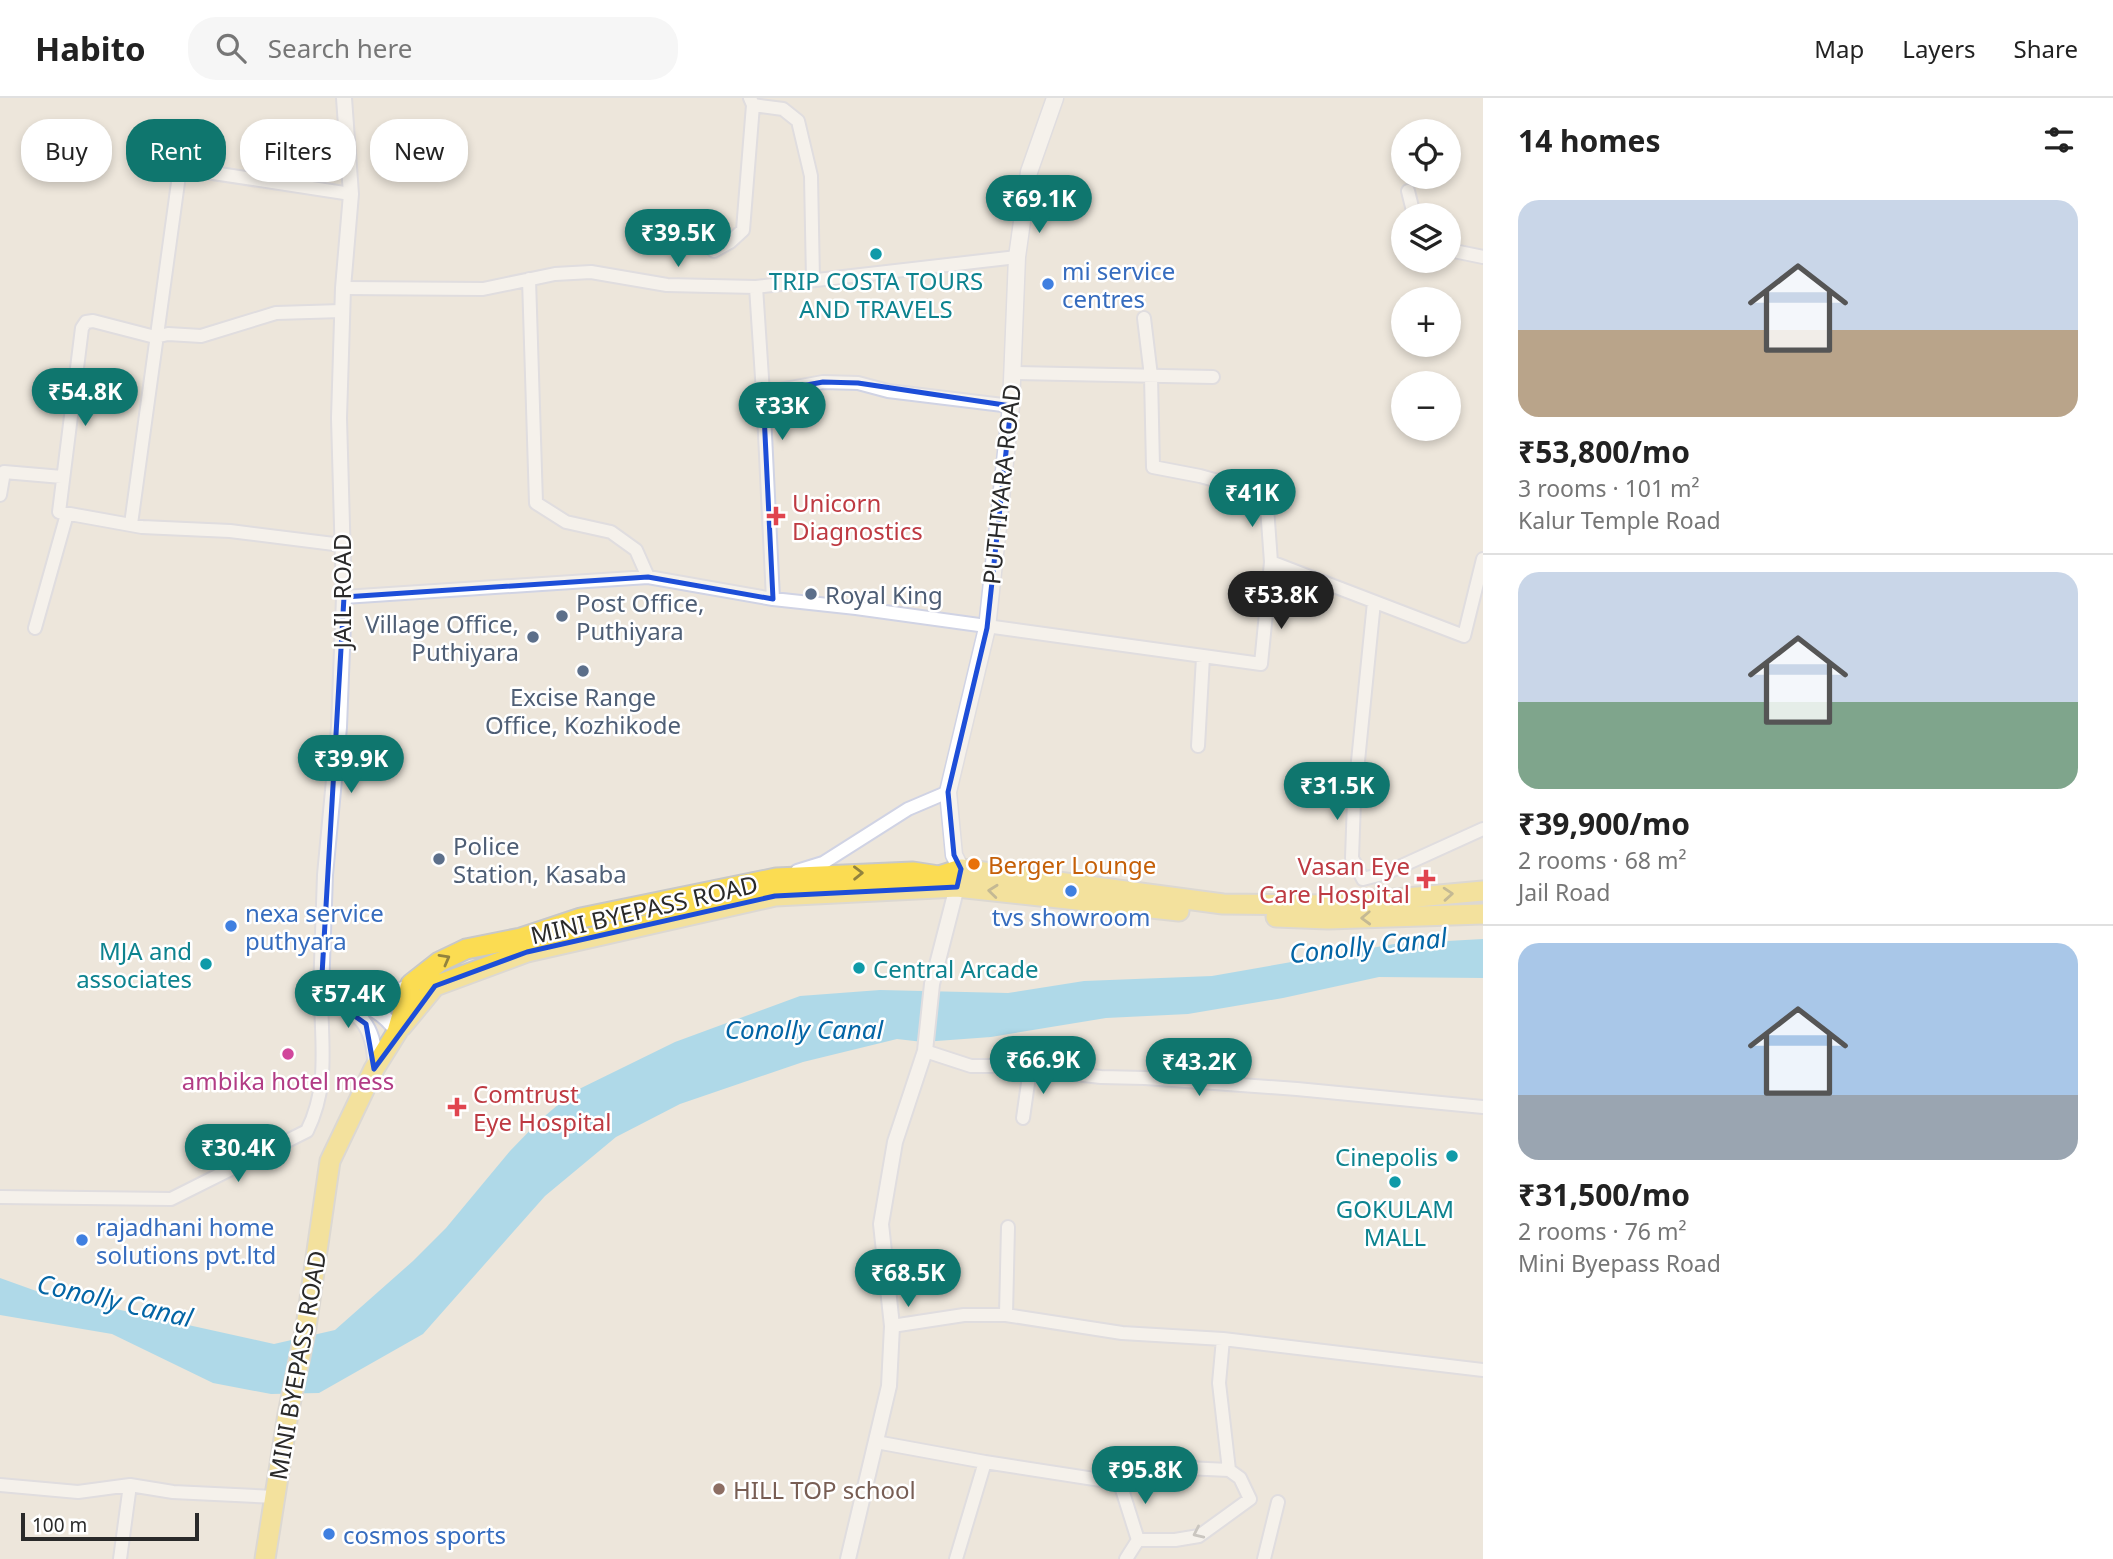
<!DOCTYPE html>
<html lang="en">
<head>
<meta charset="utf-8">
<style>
  :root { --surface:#fff; --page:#f6f6f6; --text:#222; --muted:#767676; --line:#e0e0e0; --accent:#0f766e }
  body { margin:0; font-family:"Noto Sans",sans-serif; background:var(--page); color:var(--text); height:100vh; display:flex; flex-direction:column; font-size:26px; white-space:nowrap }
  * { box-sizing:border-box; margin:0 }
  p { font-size:23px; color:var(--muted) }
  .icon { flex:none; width:38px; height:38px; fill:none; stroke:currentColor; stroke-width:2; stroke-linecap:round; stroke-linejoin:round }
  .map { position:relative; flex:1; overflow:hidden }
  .sheet { display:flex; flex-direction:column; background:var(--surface); width:630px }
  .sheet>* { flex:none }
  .guide { position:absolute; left:21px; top:21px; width:665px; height:63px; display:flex; gap:14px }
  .tools { position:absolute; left:1391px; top:21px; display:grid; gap:14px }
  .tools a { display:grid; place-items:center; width:70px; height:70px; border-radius:50%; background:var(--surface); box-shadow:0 4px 10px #0003; font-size:35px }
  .scale { position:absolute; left:21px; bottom:18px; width:178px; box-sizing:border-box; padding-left:7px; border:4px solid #2a2a2a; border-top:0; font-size:19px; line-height:24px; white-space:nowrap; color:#2a2a2a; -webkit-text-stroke:5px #fff; paint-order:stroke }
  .price { position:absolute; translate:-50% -60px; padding:0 16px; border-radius:24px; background:var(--accent); color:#fff; font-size:23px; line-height:46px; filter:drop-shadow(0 2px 4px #0008) }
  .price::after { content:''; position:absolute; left:50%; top:42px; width:21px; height:16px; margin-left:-10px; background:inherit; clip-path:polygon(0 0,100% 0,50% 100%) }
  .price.on { background:#222; color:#fff }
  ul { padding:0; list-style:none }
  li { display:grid; align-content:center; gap:14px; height:371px; padding:0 35px }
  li+li { border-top:2px solid var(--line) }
  li span { display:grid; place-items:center; height:217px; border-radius:21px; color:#555 }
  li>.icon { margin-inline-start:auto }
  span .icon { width:126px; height:126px; fill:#fffc; stroke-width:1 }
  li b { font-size:30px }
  h2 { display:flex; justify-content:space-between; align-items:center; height:84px; padding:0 35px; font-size:30px }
  .tag { padding:0 24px; border-radius:28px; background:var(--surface); box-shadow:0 4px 10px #0003; font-size:24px; line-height:63px }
  .tag.on { background:var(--accent); color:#fff }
  header { display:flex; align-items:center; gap:42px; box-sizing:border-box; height:98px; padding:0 35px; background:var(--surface); border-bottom:2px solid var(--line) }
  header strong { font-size:33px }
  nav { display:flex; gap:38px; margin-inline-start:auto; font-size:24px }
  .search { width:490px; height:63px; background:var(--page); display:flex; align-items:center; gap:18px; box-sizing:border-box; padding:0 24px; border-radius:28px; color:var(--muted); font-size:26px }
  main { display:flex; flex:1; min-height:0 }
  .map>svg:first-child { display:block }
  .water { fill:#65caf8 }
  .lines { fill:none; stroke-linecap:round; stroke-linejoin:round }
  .minor-casing { stroke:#d0d3e4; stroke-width:16 }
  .tertiary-casing { stroke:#d0d3e4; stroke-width:18 }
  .secondary-casing { stroke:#d0d3e4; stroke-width:19 }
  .primary-casing { stroke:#c8c8c8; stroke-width:23 }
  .minor { stroke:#fff; stroke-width:12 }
  .tertiary { stroke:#fff; stroke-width:14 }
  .secondary { stroke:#fff; stroke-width:16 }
  .primary { stroke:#fbdc52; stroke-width:19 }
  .oneway { stroke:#92833e }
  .oneway2 { stroke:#9f9f9f }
  .marked { fill:none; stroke:#1d4ed8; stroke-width:5; stroke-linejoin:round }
  .culture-dot { fill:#0f9aa8; stroke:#fff; stroke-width:2.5 }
  .shop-dot { fill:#3f7fe0; stroke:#fff; stroke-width:2.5 }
  .health-dot { fill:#e0444e; stroke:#fff; stroke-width:2.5 }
  .service-dot { fill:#5c6f8a; stroke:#fff; stroke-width:2.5 }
  .food-dot { fill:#e8710a; stroke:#fff; stroke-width:2.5 }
  .hotel-dot { fill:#d1479c; stroke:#fff; stroke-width:2.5 }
  .education-dot { fill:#8d6e63; stroke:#fff; stroke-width:2.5 }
  .labels { text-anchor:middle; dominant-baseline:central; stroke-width:5; stroke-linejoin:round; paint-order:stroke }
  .shop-label { font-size:24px; fill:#366cbe; stroke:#fff; text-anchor:start }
  .culture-label { font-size:24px; fill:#0d838f; stroke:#fff }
  .street-label { font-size:24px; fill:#2a2a2a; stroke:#fff }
  .health-label { font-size:24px; fill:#be3a42; stroke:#fff; text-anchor:start }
  .service-label { font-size:24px; fill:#4e5e75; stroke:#fff; text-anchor:start }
  .food-label { font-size:24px; fill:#c56008; stroke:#fff; text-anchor:start }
  .hotel-label { font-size:24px; fill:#b23c85; stroke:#fff }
  .education-label { font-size:24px; fill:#785e54; stroke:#fff; text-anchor:start }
  .water-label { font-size:26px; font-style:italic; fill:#0365a5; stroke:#fff }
</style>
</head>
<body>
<header>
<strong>Habito</strong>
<div class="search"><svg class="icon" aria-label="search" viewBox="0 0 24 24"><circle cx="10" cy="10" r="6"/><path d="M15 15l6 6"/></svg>Search here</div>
<nav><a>Map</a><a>Layers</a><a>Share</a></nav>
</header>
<main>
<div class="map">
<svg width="1483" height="1461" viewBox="0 0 1483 1461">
  <rect width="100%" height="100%" fill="#ede6db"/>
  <path class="water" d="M 1483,841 L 1483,880 L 1379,879 L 1283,900 L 1188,916 L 1106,920 L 991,939 L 923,944 L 897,941 L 803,964 L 680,1006 L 616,1039 L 545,1098 L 423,1236 L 319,1295 L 271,1296 L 213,1285 L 112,1236 L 0,1217 L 0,1180 L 39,1194 L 274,1246 L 335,1232 L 413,1163 L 446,1130 L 510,1053 L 539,1023 L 573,994 L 675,944 L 800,898 L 880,892 L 1008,895 L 1084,883 L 1212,878 L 1394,846 Z"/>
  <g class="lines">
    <defs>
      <path id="minor" d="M 750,0 L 753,7 L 783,11 L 798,23 L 811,78 L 813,182
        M 1408,93 L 1414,117
        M 1449,152 L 1483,159
        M 714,153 L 730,144 L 743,132 L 753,7
        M 529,181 L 536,405 L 566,424 L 611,434 L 636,452 L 648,479
        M 756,189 L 763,295 L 773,501
        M 343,190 L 483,191 L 555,176 L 591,174 L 667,187 L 756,189 L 1017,159
        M 1144,220 L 1151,278 L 1153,369 L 1200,378 L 1266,396 L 1271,464
        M 1012,275 L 1213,279
        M 763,295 L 823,284 L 858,285 L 888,293 L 1011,308
        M 0,397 L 4,374 L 62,379
        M 131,426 L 180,70 L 351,96
        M 342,447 L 230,433 L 142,429 L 59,414 L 82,230 L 86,224 L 93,223 L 155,239 L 168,236 L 201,238 L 276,215 L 342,213
        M 344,499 L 648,479 L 773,501 L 856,510 L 1261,566 L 1271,464 L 1464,538 L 1483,461
        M 1374,504 L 1354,703 L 1352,760 L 1363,781 L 1386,775 L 1483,731
        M 35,530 L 67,416
        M 1198,648 L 1203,559
        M 797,773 L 823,765 L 908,711 L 948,694
        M 925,953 L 971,968 L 1005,968 L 1101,979 L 1145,980 L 1297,991 L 1483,1009
        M 1023,1020 L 1030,971
        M 0,1099 L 171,1101 L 307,1033 C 330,987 321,944 321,894
        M 1006,1217 L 1122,1235 L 1223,1241 L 1483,1272
        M 892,1228 L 964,1217 L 1006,1217 L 1008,1129
        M 1223,1241 L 1219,1285 L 1229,1372
        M 876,1344 L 985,1364 L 956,1461
        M 985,1364 L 1120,1385 L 1164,1369 L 1229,1372 L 1240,1380 L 1250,1401 L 1199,1438 L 1175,1442 L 1138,1442
        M 1120,1385 L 1138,1442
        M 0,1387 L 78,1394 L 130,1387 L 173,1394 L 275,1399
        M 120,1461 L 130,1387
        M 1126,1461 L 1138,1442
        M 1264,1461 L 1278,1404"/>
      <path id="tertiary" d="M 321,894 L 325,777 L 339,629 L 344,499 L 339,320 L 343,190 L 351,96 L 344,0
        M 321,894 C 357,912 376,926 375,969
        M 331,895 C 356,897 390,903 411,886
        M 346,901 C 368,907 385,915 397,934
        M 848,1461 L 889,1288 L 892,1228 L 881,1126 L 895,1044 L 925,953 L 932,886 L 959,781"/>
      <path id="secondary" d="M 961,771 L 954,757 L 948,694 L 987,530 L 1011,308 L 1017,159 L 1029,74 L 1055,0"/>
      <path id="primary" d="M 1276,819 L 1328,821 L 1483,816
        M 402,928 L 435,888 L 527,854 L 775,798 L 957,789 L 1179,813
        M 265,1461 L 288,1316 L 306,1229 L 330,1063 L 374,971 L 397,934 L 411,886 L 439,864 L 466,851 L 521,840 L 581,820 L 776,780 L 913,774 L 939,778 L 961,771 L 1223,806 L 1330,807 L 1483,793"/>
    </defs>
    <use href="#minor" class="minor-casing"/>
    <use href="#tertiary" class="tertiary-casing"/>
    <use href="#secondary" class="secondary-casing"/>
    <use href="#primary" class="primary-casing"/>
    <use href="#minor" class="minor"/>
    <use href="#tertiary" class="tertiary"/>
    <use href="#secondary" class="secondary"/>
    <use href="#primary" class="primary"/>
  </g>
  <defs><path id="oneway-chevron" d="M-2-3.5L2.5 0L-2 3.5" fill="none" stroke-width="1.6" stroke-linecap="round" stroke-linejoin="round" transform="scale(1.75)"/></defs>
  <g class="oneway">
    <use href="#oneway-chevron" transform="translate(858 775) rotate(-1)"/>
    <use href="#oneway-chevron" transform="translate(993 793) rotate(-174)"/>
    <use href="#oneway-chevron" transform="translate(1448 796) rotate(-4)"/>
    <use href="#oneway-chevron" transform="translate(1366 820) rotate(178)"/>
    <use href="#oneway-chevron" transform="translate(445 861) rotate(-29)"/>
  </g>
  <use class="oneway2" href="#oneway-chevron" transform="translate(1198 1435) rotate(155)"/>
  <path d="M0 0H1483V1461H0ZM 823,284 L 858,285 L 1011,308 L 987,530 L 948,694 L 954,757 L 961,771 L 957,789 L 775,798 L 527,854 L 435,888 L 374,971 L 366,926 L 321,894 L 344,499 L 648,479 L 773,501 L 763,295 Z" fill="#ede6db" fill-opacity=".55" fill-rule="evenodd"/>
  <path class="marked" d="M 823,284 L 858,285 L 1011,308 L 987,530 L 948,694 L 954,757 L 961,771 L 957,789 L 775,798 L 527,854 L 435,888 L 374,971 L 366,926 L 321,894 L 344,499 L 648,479 L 773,501 L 763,295 Z"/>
  <g class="culture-dot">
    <circle cx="876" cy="156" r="7"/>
    <circle cx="206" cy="866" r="7"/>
    <circle cx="859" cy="870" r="7"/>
    <circle cx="1452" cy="1058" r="7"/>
    <circle cx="1395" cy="1084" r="7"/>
  </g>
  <g class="shop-dot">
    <circle cx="1048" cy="186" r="7"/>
    <circle cx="1071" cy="793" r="7"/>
    <circle cx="231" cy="828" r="7"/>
    <circle cx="82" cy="1142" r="7"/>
    <circle cx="329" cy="1436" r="7"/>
  </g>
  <g class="health-dot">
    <path d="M772.5 407.5h7v7h7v7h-7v7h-7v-7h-7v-7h7z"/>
    <path d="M1422.5 770.5h7v7h7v7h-7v7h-7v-7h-7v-7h7z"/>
    <path d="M453.5 998.5h7v7h7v7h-7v7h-7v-7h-7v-7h7z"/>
  </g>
  <g class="service-dot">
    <circle cx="811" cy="496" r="7"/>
    <circle cx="562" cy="518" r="7"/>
    <circle cx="533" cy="539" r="7"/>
    <circle cx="583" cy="573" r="7"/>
    <circle cx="439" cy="761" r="7"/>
  </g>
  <circle class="food-dot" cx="974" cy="766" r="7"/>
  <circle class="hotel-dot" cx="288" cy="956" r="7"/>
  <circle class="education-dot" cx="719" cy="1391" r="7"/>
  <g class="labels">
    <g class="shop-label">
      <text x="1062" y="172">mi service<tspan x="1062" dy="28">centres</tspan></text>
      <text x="245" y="814">nexa service<tspan x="245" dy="28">puthyara</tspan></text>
      <text x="1071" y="818" text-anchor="middle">tvs showroom</text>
      <text x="96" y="1128">rajadhani home<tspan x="96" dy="28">solutions pvt.ltd</tspan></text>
      <text x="343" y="1436">cosmos sports</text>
    </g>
    <g class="culture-label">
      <text x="876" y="182">TRIP COSTA TOURS<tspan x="876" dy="28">AND TRAVELS</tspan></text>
      <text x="192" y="852" text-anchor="end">MJA and<tspan x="192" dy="28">associates</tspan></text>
      <text x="873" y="870" text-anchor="start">Central Arcade</text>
      <text x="1438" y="1058" text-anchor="end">Cinepolis</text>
      <text x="1395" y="1110">GOKULAM<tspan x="1395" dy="28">MALL</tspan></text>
    </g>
    <g class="street-label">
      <text transform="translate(1001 386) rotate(-84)">PUTHIYARA ROAD</text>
      <text transform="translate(341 493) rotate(-90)">JAIL ROAD</text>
      <text transform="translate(644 811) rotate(-13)">MINI BYEPASS ROAD</text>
      <text transform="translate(297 1267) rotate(-80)">MINI BYEPASS ROAD</text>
    </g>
    <g class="health-label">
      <text x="792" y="404">Unicorn<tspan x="792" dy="28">Diagnostics</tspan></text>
      <text x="1410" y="767" text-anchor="end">Vasan Eye<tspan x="1410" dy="28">Care Hospital</tspan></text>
      <text x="473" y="995">Comtrust<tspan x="473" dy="28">Eye Hospital</tspan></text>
    </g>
    <g class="service-label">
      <text x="825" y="496">Royal King</text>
      <text x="576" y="504">Post Office,<tspan x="576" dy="28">Puthiyara</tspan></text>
      <text x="519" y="525" text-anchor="end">Village Office,<tspan x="519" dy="28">Puthiyara</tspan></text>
      <text x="583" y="598" text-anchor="middle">Excise Range<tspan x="583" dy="28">Office, Kozhikode</tspan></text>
      <text x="453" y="747">Police<tspan x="453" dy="28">Station, Kasaba</tspan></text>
    </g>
    <g class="food-label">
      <text x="988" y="766">Berger Lounge</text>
    </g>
    <g class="hotel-label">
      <text x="288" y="982">ambika hotel mess</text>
    </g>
    <g class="education-label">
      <text x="733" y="1391">HILL TOP school</text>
    </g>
    <g class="water-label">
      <text transform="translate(1368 847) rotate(-6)">Conolly Canal</text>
      <text x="804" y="931">Conolly Canal</text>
      <text transform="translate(115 1202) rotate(13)">Conolly Canal</text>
    </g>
  </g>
</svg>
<div class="tools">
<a><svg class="icon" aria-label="locate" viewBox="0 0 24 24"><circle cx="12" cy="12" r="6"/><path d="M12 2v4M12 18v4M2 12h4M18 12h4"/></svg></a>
<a><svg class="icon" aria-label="layers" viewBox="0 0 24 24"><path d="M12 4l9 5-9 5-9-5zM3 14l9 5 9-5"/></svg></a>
<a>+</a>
<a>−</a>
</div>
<div class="scale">100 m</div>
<b class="price" style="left:1039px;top:137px">₹69.1K</b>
<b class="price" style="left:678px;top:171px">₹39.5K</b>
<b class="price" style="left:85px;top:330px">₹54.8K</b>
<b class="price" style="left:782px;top:344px">₹33K</b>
<b class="price" style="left:1252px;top:431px">₹41K</b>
<b class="price on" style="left:1281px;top:533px">₹53.8K</b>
<b class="price" style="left:351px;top:697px">₹39.9K</b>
<b class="price" style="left:1337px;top:724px">₹31.5K</b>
<b class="price" style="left:348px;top:932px">₹57.4K</b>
<b class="price" style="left:1043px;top:998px">₹66.9K</b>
<b class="price" style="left:1199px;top:1000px">₹43.2K</b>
<b class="price" style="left:238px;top:1086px">₹30.4K</b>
<b class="price" style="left:908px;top:1211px">₹68.5K</b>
<b class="price" style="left:1145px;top:1408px">₹95.8K</b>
<div class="guide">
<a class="tag">Buy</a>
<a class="tag on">Rent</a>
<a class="tag">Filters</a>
<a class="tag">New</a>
</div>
</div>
<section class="sheet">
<h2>14 homes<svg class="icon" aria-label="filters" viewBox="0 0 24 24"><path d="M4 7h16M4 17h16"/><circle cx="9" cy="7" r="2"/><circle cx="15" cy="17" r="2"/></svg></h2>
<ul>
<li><span style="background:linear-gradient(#c9d6e8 60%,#b9a48a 0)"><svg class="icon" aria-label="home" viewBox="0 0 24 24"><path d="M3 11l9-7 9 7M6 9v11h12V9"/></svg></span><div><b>₹53,800/mo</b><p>3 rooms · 101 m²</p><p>Kalur Temple Road</p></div></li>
<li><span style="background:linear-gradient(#c9d6e8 60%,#7fa58c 0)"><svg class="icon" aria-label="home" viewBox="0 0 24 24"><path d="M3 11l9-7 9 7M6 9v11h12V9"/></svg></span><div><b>₹39,900/mo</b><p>2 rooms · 68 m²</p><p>Jail Road</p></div></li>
<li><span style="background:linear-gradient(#a9c7e8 70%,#9aa5b1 0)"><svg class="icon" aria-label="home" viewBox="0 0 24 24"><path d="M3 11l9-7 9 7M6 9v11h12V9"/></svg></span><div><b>₹31,500/mo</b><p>2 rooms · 76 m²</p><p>Mini Byepass Road</p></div></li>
</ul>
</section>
</main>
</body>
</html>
